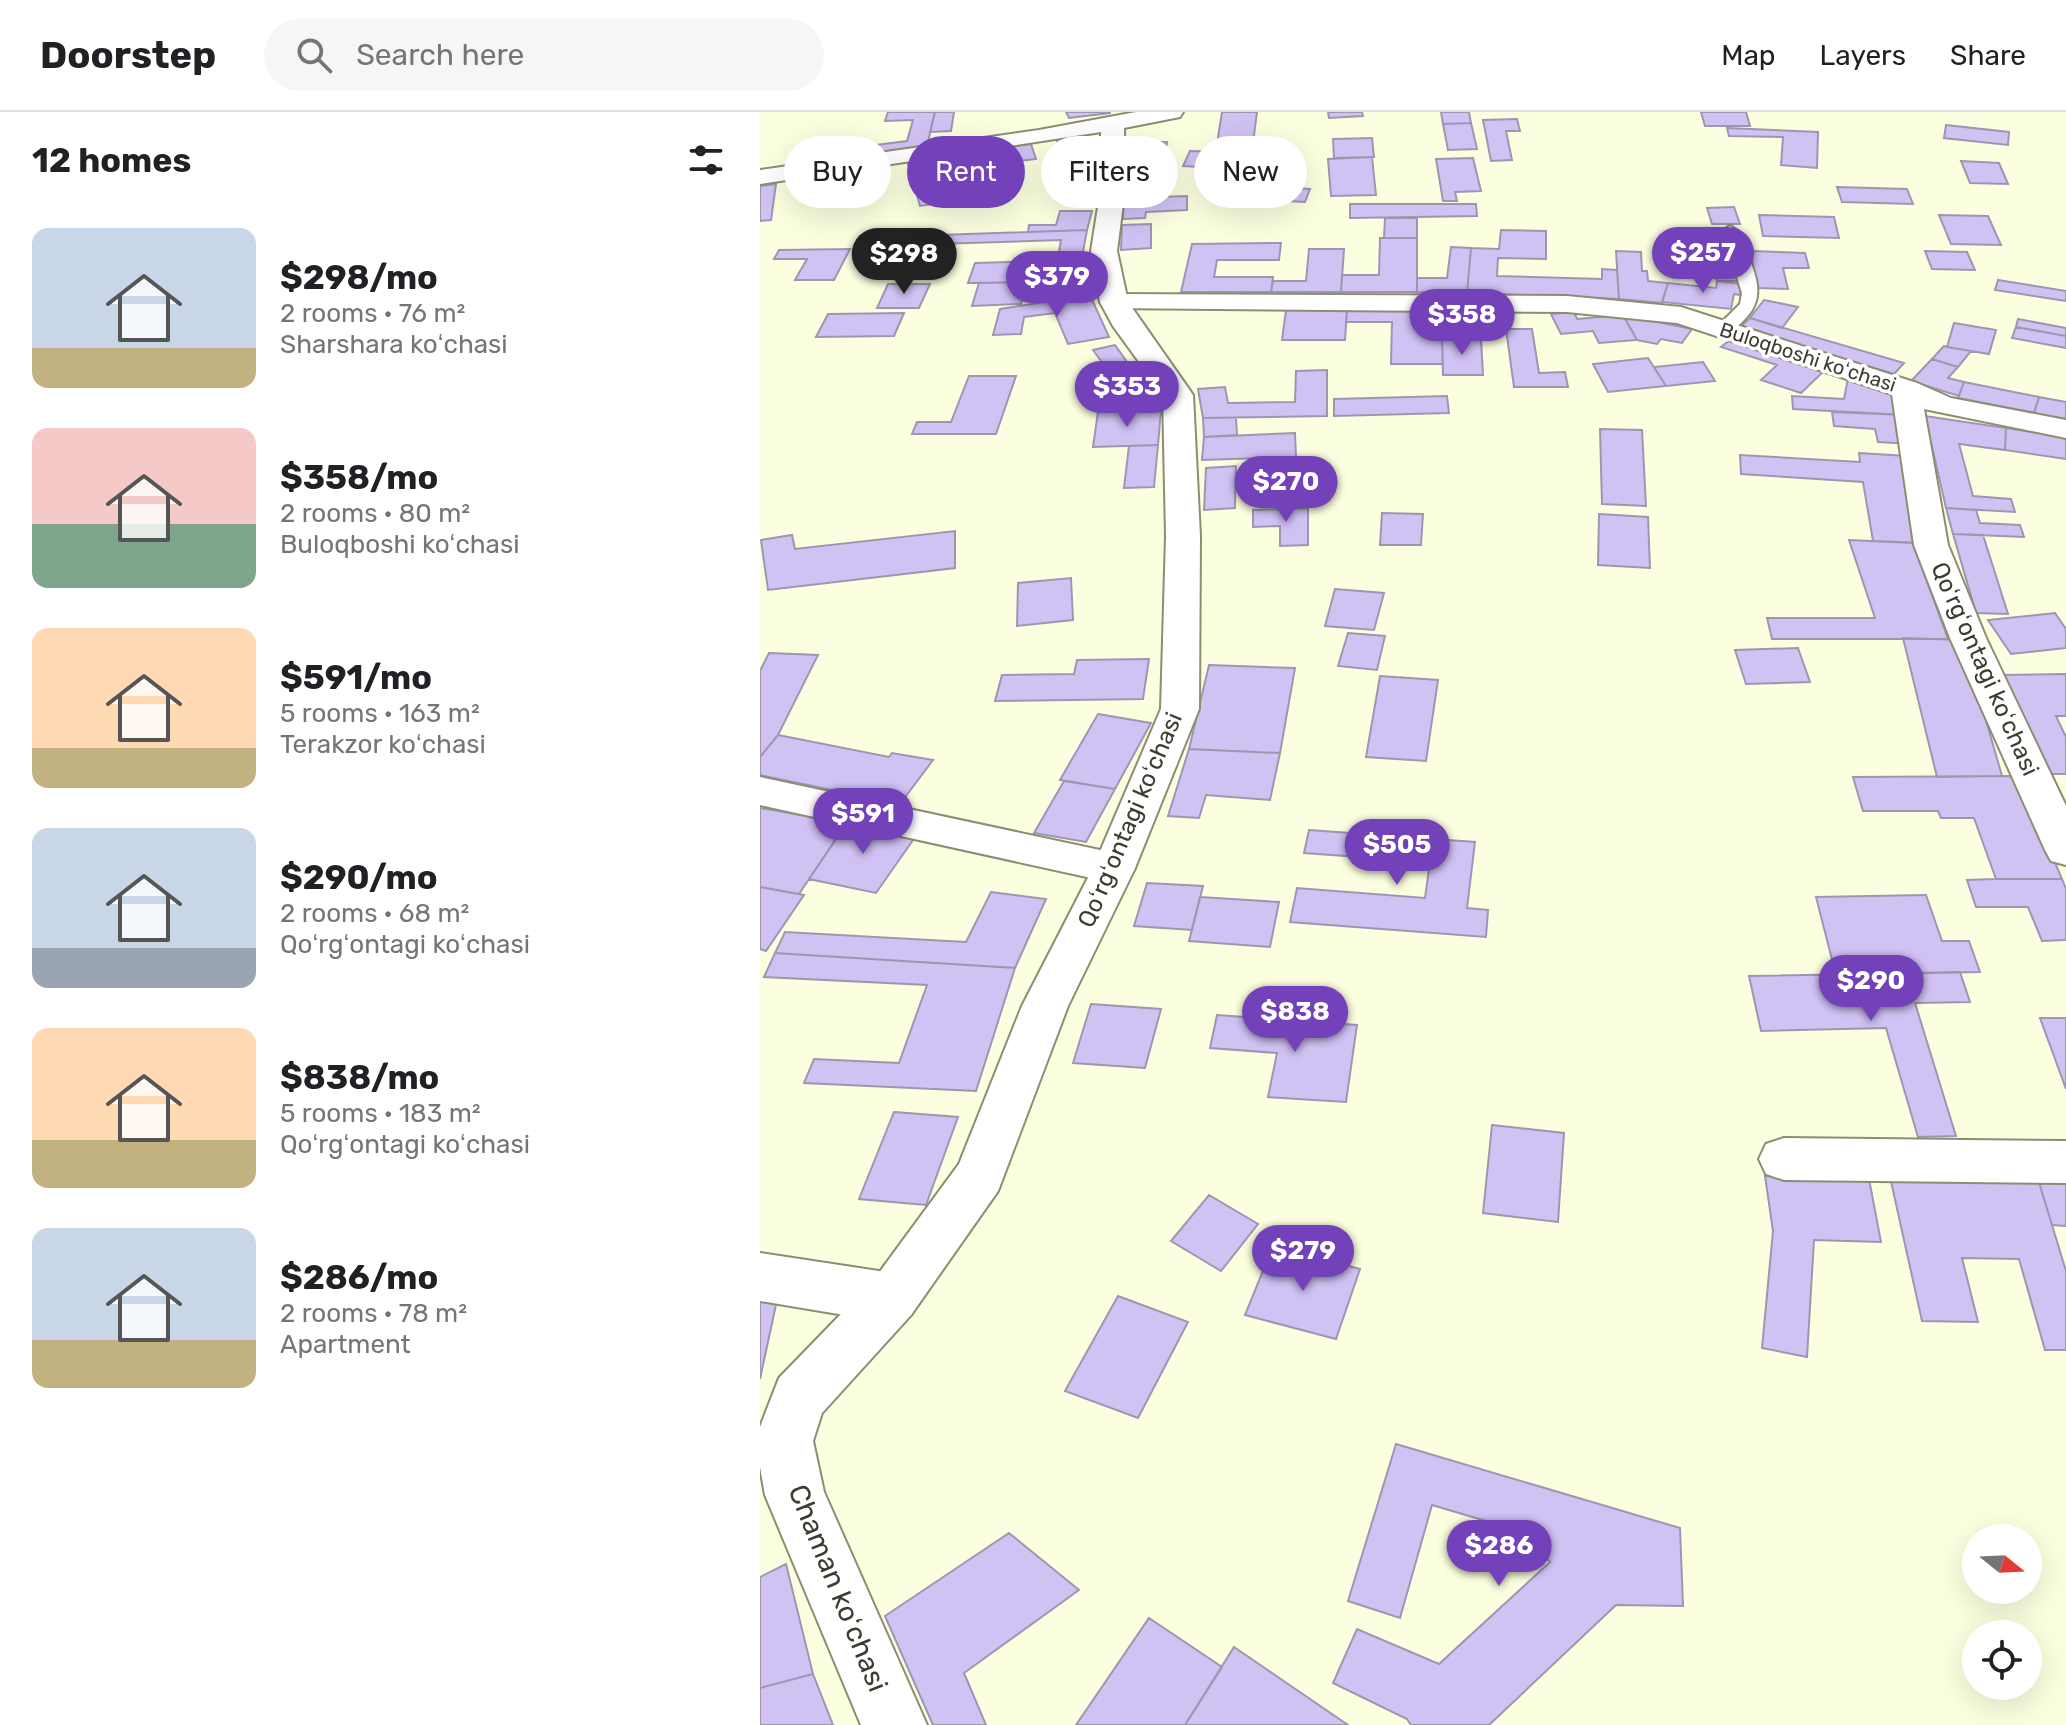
<!DOCTYPE html>
<html lang="en">
<head>
<meta charset="utf-8">
<style>
  :root { --surface:#fff; --page:#f6f6f6; --text:#202124; --muted:#757577; --line:#e0e0e0; --accent:#7342ba }
  body { margin:0; font-family:Rubik,sans-serif; background:var(--page); color:var(--text); height:100vh; display:flex; flex-direction:column; font-size:30px; white-space:nowrap }
  * { box-sizing:border-box; margin:0 }
  p { font-size:26px; color:var(--muted) }
  .icon { flex:none; width:44px; height:44px; fill:none; stroke:currentColor; stroke-width:2; stroke-linecap:round; stroke-linejoin:round }
  .map { position:relative; flex:1; overflow:hidden }
  .drawer { display:flex; flex-direction:column; background:var(--surface); width:760px }
  .drawer>* { flex:none }
  .banner { position:absolute; left:24px; top:24px; width:760px; height:72px; display:flex; gap:16px }
  .needle { width:52px; rotate:108deg }
  .controls { position:absolute; left:1202px; top:1412px; display:grid; gap:16px }
  .controls a { display:grid; place-items:center; width:80px; height:80px; border-radius:50%; background:var(--surface); box-shadow:0 8px 32px #0002; font-size:40px }
  .price { position:absolute; translate:-50% -68px; padding:0 18px; border-radius:28px; background:var(--accent); color:#fff; font-size:26px; line-height:52px; filter:drop-shadow(0 2px 4px #0008) }
  .price::after { content:''; position:absolute; left:50%; top:48px; width:24px; height:18px; margin-left:-12px; background:inherit; clip-path:polygon(0 0,100% 0,50% 100%) }
  .price.on { background:#222; color:#fff }
  ul { padding:0; list-style:none }
  li { display:flex; align-items:center; gap:24px; height:200px; padding:0 32px }
  li span { display:grid; place-items:center; flex:none; width:224px; height:160px; border-radius:16px; color:#555 }
  li>.icon { margin-inline-start:auto }
  span .icon { width:96px; height:96px; fill:#fffc; stroke-width:1 }
  li b { font-size:34px }
  h2 { display:flex; justify-content:space-between; align-items:center; height:96px; padding:0 32px; font-size:34px }
  .pill { padding:0 28px; border-radius:36px; background:var(--surface); box-shadow:0 8px 32px #0002; font-size:28px; line-height:72px }
  .pill.on { background:var(--accent); color:#fff }
  header { display:flex; align-items:center; gap:48px; box-sizing:border-box; height:112px; padding:0 40px; background:var(--surface); border-bottom:2px solid var(--line) }
  header strong { font-size:38px }
  nav { display:flex; gap:44px; margin-inline-start:auto; font-size:28px }
  .search { width:560px; height:72px; background:var(--page); display:flex; align-items:center; gap:20px; box-sizing:border-box; padding:0 28px; border-radius:44px; color:var(--muted); font-size:30px }
  main { display:flex; flex:1; min-height:0 }
  .map>svg:first-child { display:block }
  .building { fill:#d1c2f4; stroke:#9e96b1; stroke-width:2 }
  .lines { fill:none; stroke-linecap:round; stroke-linejoin:round }
  .service-casing { stroke:#8b8e72; stroke-width:4 }
  .minor-casing { stroke:#8b8e72; stroke-width:4 }
  .tertiary-casing { stroke:#8b8e72; stroke-width:4 }
  .service { fill:#fff; fill-rule:evenodd }
  .minor { fill:#fff; fill-rule:evenodd }
  .tertiary { fill:#fff; fill-rule:evenodd }
  .labels { text-anchor:middle; dominant-baseline:central; stroke-width:7; stroke-linejoin:round; paint-order:stroke }
  .far-street-label { font-size:20px; fill:#3c3d31; stroke:#fff }
  .street-label { font-size:24px; fill:#3c3d31; stroke:#fff }
  .near-street-label { font-size:28px; fill:#3c3d31; stroke:#fff }
</style>
</head>
<body>
<header>
<strong>Doorstep</strong>
<div class="search"><svg class="icon" aria-label="search" viewBox="0 0 24 24"><circle cx="10" cy="10" r="6"/><path d="M15 15l6 6"/></svg>Search here</div>
<nav><a>Map</a><a>Layers</a><a>Share</a></nav>
</header>
<main>
<section class="drawer">
<h2>12 homes<svg class="icon" aria-label="filters" viewBox="0 0 24 24"><path d="M4 7h16M4 17h16"/><circle cx="9" cy="7" r="2"/><circle cx="15" cy="17" r="2"/></svg></h2>
<ul>
<li><span style="background:linear-gradient(#c9d6e8 75%,#c2b280 0)"><svg class="icon" aria-label="home" viewBox="0 0 24 24"><path d="M3 11l9-7 9 7M6 9v11h12V9"/></svg></span><div><b>$298/mo</b><p>2 rooms · 76 m²</p><p>Sharshara koʻchasi</p></div></li>
<li><span style="background:linear-gradient(#f6c9c9 60%,#7fa58c 0)"><svg class="icon" aria-label="home" viewBox="0 0 24 24"><path d="M3 11l9-7 9 7M6 9v11h12V9"/></svg></span><div><b>$358/mo</b><p>2 rooms · 80 m²</p><p>Buloqboshi koʻchasi</p></div></li>
<li><span style="background:linear-gradient(#ffd9b3 75%,#c2b280 0)"><svg class="icon" aria-label="home" viewBox="0 0 24 24"><path d="M3 11l9-7 9 7M6 9v11h12V9"/></svg></span><div><b>$591/mo</b><p>5 rooms · 163 m²</p><p>Terakzor koʻchasi</p></div></li>
<li><span style="background:linear-gradient(#c9d6e8 75%,#9aa5b1 0)"><svg class="icon" aria-label="home" viewBox="0 0 24 24"><path d="M3 11l9-7 9 7M6 9v11h12V9"/></svg></span><div><b>$290/mo</b><p>2 rooms · 68 m²</p><p>Qoʻrgʻontagi koʻchasi</p></div></li>
<li><span style="background:linear-gradient(#ffd9b3 70%,#c2b280 0)"><svg class="icon" aria-label="home" viewBox="0 0 24 24"><path d="M3 11l9-7 9 7M6 9v11h12V9"/></svg></span><div><b>$838/mo</b><p>5 rooms · 183 m²</p><p>Qoʻrgʻontagi koʻchasi</p></div></li>
<li><span style="background:linear-gradient(#c9d6e8 70%,#c2b280 0)"><svg class="icon" aria-label="home" viewBox="0 0 24 24"><path d="M3 11l9-7 9 7M6 9v11h12V9"/></svg></span><div><b>$286/mo</b><p>2 rooms · 78 m²</p><p>Apartment</p></div></li>
</ul>
</section>
<div class="map">
<svg width="1306" height="1613" viewBox="0 0 1306 1613">
  <rect width="100%" height="100%" fill="#fbffdf"/>
  <path class="building" d="M 128,0 L 175,0 L 167,34 L 93,44 L 91,36 L 147,29 L 153,8 L 125,9 Z
    M 175,0 L 194,0 L 191,19 L 170,20 Z
    M 306,0 L 350,0 L 350,1 L 309,6 Z
    M 462,0 L 497,0 L 493,31 L 457,32 Z
    M 568,0 L 602,0 L 603,4 L 569,6 Z
    M 681,0 L 709,0 L 711,11 L 683,12 Z
    M 941,0 L 986,0 L 990,14 L 945,14 Z
    M 757,7 L 760,19 L 746,19 L 752,48 L 731,49 L 723,8 Z
    M 711,11 L 717,37 L 688,38 L 683,12 Z
    M 1186,13 L 1249,20 L 1248,33 L 1184,26 Z
    M 967,16 L 1058,20 L 1057,56 L 1021,53 L 1023,25 L 969,24 Z
    M 327,23 L 335,40 L 303,44 L 296,26 Z
    M 612,26 L 614,45 L 574,46 L 573,27 Z
    M 407,30 L 406,37 L 361,38 L 363,31 Z
    M 271,32 L 276,47 L 245,51 L 240,36 Z
    M 430,39 L 509,41 L 495,74 L 550,77 L 545,90 L 447,85 L 460,56 L 423,54 Z
    M 172,45 L 181,75 L 197,73 L 202,88 L 160,94 L 147,48 Z
    M 612,45 L 616,83 L 571,84 L 568,47 Z
    M 713,46 L 721,79 L 695,80 L 697,89 L 683,89 L 676,47 Z
    M 1201,49 L 1239,51 L 1248,72 L 1210,71 Z
    M 73,62 L 75,70 L 30,77 L 29,68 Z
    M 91,68 L 96,89 L 73,92 L 67,71 Z
    M 16,72 L 11,108 L 0,109 L 0,74 Z
    M 1077,75 L 1147,77 L 1153,92 L 1082,90 Z
    M 427,84 L 427,98 L 386,100 L 385,106 L 363,107 L 364,86 Z
    M 590,92 L 716,92 L 717,104 L 590,106 Z
    M 974,95 L 980,112 L 952,112 L 947,96 Z
    M 300,99 L 332,99 L 327,118 L 268,120 L 269,113 L 296,113 Z
    M 999,103 L 1074,105 L 1079,126 L 1003,124 Z
    M 1179,103 L 1228,104 L 1241,133 L 1191,132 Z
    M 625,106 L 657,106 L 657,126 L 624,126 Z
    M 391,112 L 391,136 L 361,138 L 362,113 Z
    M 327,118 L 322,145 L 298,146 L 301,128 L 176,132 L 179,123 Z
    M 741,118 L 786,119 L 786,147 L 738,146 L 737,164 L 842,167 L 842,157 L 857,158 L 859,187 L 707,181 L 711,136 L 739,137 Z
    M 620,126 L 657,126 L 657,180 L 581,180 L 582,163 L 619,163 Z
    M 521,131 L 519,148 L 457,148 L 454,165 L 513,165 L 511,180 L 421,180 L 432,132 Z
    M 691,135 L 711,136 L 707,181 L 657,180 L 657,166 L 687,166 Z
    M 90,137 L 74,168 L 35,168 L 47,147 L 14,147 L 19,138 Z
    M 549,137 L 584,137 L 581,180 L 511,180 L 513,169 L 546,169 Z
    M 856,139 L 881,140 L 882,159 L 887,159 L 888,169 L 908,171 L 902,191 L 859,187 Z
    M 990,139 L 1045,141 L 1049,156 L 1023,156 L 1028,177 L 998,176 Z
    M 1165,139 L 1207,140 L 1215,158 L 1172,157 Z
    M 947,140 L 970,140 L 980,169 L 957,169 Z
    M 279,149 L 274,170 L 208,171 L 215,151 Z
    M 1238,168 L 1306,179 L 1306,189 L 1235,178 Z
    M 957,169 L 982,172 L 980,183 L 974,182 L 971,197 L 902,190 L 908,171 L 956,176 Z
    M 268,170 L 261,192 L 212,194 L 219,171 Z
    M 128,172 L 170,172 L 159,196 L 117,196 Z
    M 330,183 L 349,225 L 308,232 L 295,201 L 264,205 L 261,222 L 233,223 L 240,197 Z
    M 1004,188 L 1038,195 L 1022,216 L 990,206 Z
    M 526,198 L 587,198 L 585,228 L 522,228 Z
    M 587,198 L 681,198 L 683,252 L 631,252 L 632,210 L 586,210 Z
    M 814,200 L 817,207 L 863,203 L 877,228 L 839,231 L 833,219 L 801,222 L 791,202 Z
    M 144,201 L 134,224 L 56,225 L 68,202 Z
    M 863,203 L 932,217 L 922,231 L 901,227 L 897,232 L 877,228 Z
    M 990,206 L 1144,251 L 1134,262 L 979,216 Z
    M 1258,207 L 1306,216 L 1306,224 L 1256,215 Z
    M 1194,211 L 1236,218 L 1229,242 L 1187,235 Z
    M 1256,215 L 1306,224 L 1306,236 L 1252,226 Z
    M 746,217 L 772,217 L 779,261 L 805,260 L 808,275 L 754,275 Z
    M 682,227 L 721,227 L 723,263 L 683,263 Z
    M 970,228 L 1065,258 L 1041,281 L 1001,268 L 1017,253 L 961,235 Z
    M 355,233 L 401,298 L 377,298 L 333,238 Z
    M 1184,234 L 1187,235 L 1211,239 L 1198,255 L 1172,247 Z
    M 888,246 L 906,274 L 848,280 L 833,252 Z
    M 1172,247 L 1198,255 L 1188,266 L 1204,270 L 1199,284 L 1151,269 Z
    M 943,250 L 955,269 L 906,274 L 894,255 Z
    M 567,258 L 567,304 L 443,306 L 438,277 L 465,275 L 468,291 L 535,290 L 536,259 Z
    M 209,264 L 256,264 L 236,322 L 152,322 L 157,310 L 191,310 Z
    M 1088,266 L 1141,281 L 1146,303 L 1033,297 L 1032,284 L 1084,287 Z
    M 1204,270 L 1279,285 L 1274,301 L 1198,286 Z
    M 687,284 L 689,301 L 574,304 L 574,287 Z
    M 1279,285 L 1306,290 L 1306,307 L 1274,301 Z
    M 401,298 L 398,333 L 333,335 L 338,300 Z
    M 1072,300 L 1146,303 L 1152,332 L 1118,330 L 1115,317 L 1074,314 Z
    M 1165,304 L 1246,316 L 1245,338 L 1199,332 L 1213,384 L 1251,387 L 1255,400 L 1186,396 Z
    M 443,306 L 476,306 L 477,323 L 444,325 Z
    M 1246,316 L 1306,325 L 1306,347 L 1245,338 Z
    M 840,317 L 882,318 L 886,394 L 842,392 Z
    M 535,321 L 536,345 L 442,348 L 444,325 Z
    M 398,333 L 394,375 L 364,376 L 369,334 Z
    M 1099,341 L 1147,344 L 1165,431 L 1113,429 L 1103,370 L 981,362 L 980,343 L 1100,350 Z
    M 476,354 L 475,396 L 444,398 L 446,356 Z
    M 548,396 L 548,433 L 520,434 L 520,414 L 493,415 L 493,398 Z
    M 1186,396 L 1216,398 L 1220,411 L 1260,413 L 1264,425 L 1193,422 Z
    M 622,401 L 663,402 L 661,433 L 620,433 Z
    M 839,402 L 888,405 L 890,456 L 838,453 Z
    M 195,419 L 195,456 L 8,478 L 1,428 L 32,423 L 35,437 Z
    M 1193,422 L 1223,423 L 1248,502 L 1216,501 Z
    M 1089,428 L 1153,431 L 1188,527 L 1012,527 L 1007,506 L 1115,506 Z
    M 311,466 L 313,508 L 257,514 L 258,471 Z
    M 575,477 L 624,481 L 614,518 L 565,514 Z
    M 1295,501 L 1306,517 L 1306,536 L 1251,542 L 1228,508 Z
    M 588,521 L 625,524 L 617,558 L 578,554 Z
    M 1143,526 L 1203,528 L 1242,664 L 1177,665 Z
    M 1038,536 L 1050,570 L 986,572 L 975,538 Z
    M 9,541 L 58,543 L 18,623 L 0,645 L 0,559 Z
    M 389,547 L 383,587 L 235,589 L 242,563 L 314,562 L 317,548 Z
    M 449,553 L 535,556 L 520,641 L 429,637 Z
    M 1306,562 L 1306,604 L 1296,604 L 1306,625 L 1306,662 L 1284,662 L 1239,563 Z
    M 620,564 L 678,568 L 666,649 L 606,645 Z
    M 338,602 L 391,611 L 355,677 L 300,668 Z
    M 18,623 L 129,645 L 132,641 L 173,648 L 140,692 L 0,663 L 0,645 Z
    M 429,637 L 520,641 L 510,688 L 446,683 L 439,706 L 408,704 Z
    M 1254,664 L 1276,705 L 1302,767 L 1236,767 L 1214,706 L 1181,706 L 1178,699 L 1103,699 L 1093,665 Z
    M 304,669 L 355,677 L 326,730 L 274,721 Z
    M 0,696 L 87,711 L 39,782 L 0,775 Z
    M 89,707 L 158,721 L 116,781 L 49,767 Z
    M 549,718 L 715,730 L 707,796 L 728,798 L 726,825 L 530,810 L 537,776 L 665,786 L 670,750 L 544,741 Z
    M 1236,767 L 1302,767 L 1306,777 L 1306,828 L 1282,829 L 1268,795 L 1216,795 L 1207,768 Z
    M 387,771 L 443,774 L 432,818 L 374,814 Z
    M 0,775 L 44,783 L 6,839 L 0,837 Z
    M 231,780 L 286,787 L 255,856 L 15,841 L 25,820 L 206,830 Z
    M 1166,783 L 1182,829 L 1209,829 L 1220,860 L 1076,863 L 1056,785 Z
    M 440,785 L 519,790 L 510,835 L 429,829 Z
    M 15,841 L 255,856 L 216,979 L 44,971 L 54,947 L 139,951 L 167,873 L 4,865 Z
    M 1200,860 L 1210,890 L 1155,891 L 1196,1024 L 1158,1025 L 1126,916 L 1001,919 L 989,864 Z
    M 331,892 L 401,897 L 385,956 L 313,951 Z
    M 457,903 L 597,913 L 586,990 L 508,985 L 517,941 L 450,936 Z
    M 1280,906 L 1306,906 L 1306,977 Z
    M 134,1000 L 198,1005 L 166,1093 L 99,1087 Z
    M 732,1013 L 804,1021 L 798,1110 L 723,1101 Z
    M 1005,1064 L 1109,1067 L 1121,1130 L 1054,1128 L 1047,1245 L 1002,1236 L 1013,1119 Z
    M 1130,1065 L 1278,1067 L 1306,1159 L 1306,1238 L 1285,1238 L 1259,1147 L 1202,1146 L 1218,1210 L 1162,1209 Z
    M 1278,1067 L 1306,1068 L 1306,1114 L 1292,1113 Z
    M 449,1083 L 498,1112 L 461,1159 L 411,1129 Z
    M 513,1134 L 600,1157 L 576,1227 L 485,1203 Z
    M 358,1184 L 428,1210 L 378,1306 L 305,1279 Z
    M 17,1188 L 0,1267 L 0,1189 Z
    M 636,1332 L 920,1416 L 923,1494 L 856,1493 L 729,1613 L 651,1613 L 647,1607 L 573,1571 L 597,1517 L 679,1552 L 790,1450 L 766,1421 L 672,1393 L 640,1506 L 588,1489 Z
    M 249,1421 L 319,1478 L 204,1561 L 226,1613 L 173,1613 L 125,1504 Z
    M 26,1452 L 53,1562 L 0,1576 L 0,1465 Z
    M 389,1506 L 462,1555 L 425,1613 L 316,1613 Z
    M 474,1535 L 588,1613 L 425,1613 Z
    M 53,1562 L 73,1613 L 0,1613 L 0,1576 Z"/>
  <g class="lines">
    <defs>
      <path id="service" d="M 970,114 L 978,119 C 989,151 1012,181 984,208 C 977,215 972,221 963,223 L 954,218 L 980,192 L 982,181 L 962,119 Z"/>
      <path id="minor" d="M 354,182 L 807,184 L 921,195 L 1157,271 L 1191,286 L 1306,308 L 1306,326 L 1164,297 L 1188,433 L 1226,526 L 1306,694 L 1306,753 L 1291,749 L 1285,738 L 1190,526 L 1154,433 L 1132,282 L 917,211 L 807,200 L 344,196 L 340,190 L 344,184 Z
        M 0,665 L 354,741 L 369,745 L 375,756 L 369,767 L 354,771 L 0,693 Z
        M 1024,1026 L 1306,1029 L 1306,1071 L 1024,1068 L 1006,1062 L 999,1047 L 1006,1032 Z
        M 0,1141 L 132,1161 L 151,1169 L 159,1186 L 151,1203 L 132,1211 L 0,1189 Z"/>
      <path id="tertiary" d="M 376,0 L 423,0 L 420,5 L 364,16 L 365,76 L 357,139 L 368,190 L 433,283 L 440,424 L 439,597 L 375,756 L 308,894 L 238,1079 L 151,1203 L 62,1301 L 53,1329 L 64,1380 L 167,1613 L 101,1613 L 5,1383 L 0,1355 L 0,1315 L 19,1266 L 113,1169 L 199,1052 L 262,894 L 333,756 L 401,597 L 406,424 L 403,283 L 353,214 L 340,190 L 331,139 L 341,76 L 341,20 L 0,72 L 0,58 L 279,18 Z"/>
    </defs>
    <use href="#service" class="service-casing"/>
    <use href="#minor" class="minor-casing"/>
    <use href="#tertiary" class="tertiary-casing"/>
    <use href="#service" class="service"/>
    <use href="#minor" class="minor"/>
    <use href="#tertiary" class="tertiary"/>
  </g>
  <g class="labels">
    <g class="far-street-label">
      <text transform="translate(1048 245) rotate(18)">Buloqboshi koʻchasi</text>
    </g>
    <g class="street-label">
      <text transform="translate(1225 557) rotate(66)">Qoʻrgʻontagi koʻchasi</text>
      <text transform="translate(370 708) rotate(-67)">Qoʻrgʻontagi koʻchasi</text>
    </g>
    <g class="near-street-label">
      <text transform="translate(78 1476) rotate(68)">Chaman koʻchasi</text>
    </g>
  </g>
</svg>
<div class="controls">
<a><svg class="needle" viewBox="-14 -14 28 28"><path d="M0-13l5 13h-10z" fill="#e53935"/><path d="M0 13l5-13h-10z" fill="#757577"/></svg></a>
<a><svg class="icon" aria-label="locate" viewBox="0 0 24 24"><circle cx="12" cy="12" r="6"/><path d="M12 2v4M12 18v4M2 12h4M18 12h4"/></svg></a>
</div>
<b class="price" style="left:943px;top:183px">$257</b>
<b class="price on" style="left:144px;top:184px">$298</b>
<b class="price" style="left:297px;top:207px">$379</b>
<b class="price" style="left:702px;top:245px">$358</b>
<b class="price" style="left:367px;top:317px">$353</b>
<b class="price" style="left:526px;top:412px">$270</b>
<b class="price" style="left:103px;top:744px">$591</b>
<b class="price" style="left:637px;top:775px">$505</b>
<b class="price" style="left:1111px;top:911px">$290</b>
<b class="price" style="left:535px;top:942px">$838</b>
<b class="price" style="left:543px;top:1181px">$279</b>
<b class="price" style="left:739px;top:1476px">$286</b>
<div class="banner">
<a class="pill">Buy</a>
<a class="pill on">Rent</a>
<a class="pill">Filters</a>
<a class="pill">New</a>
</div>
</div>
</main>
</body>
</html>
